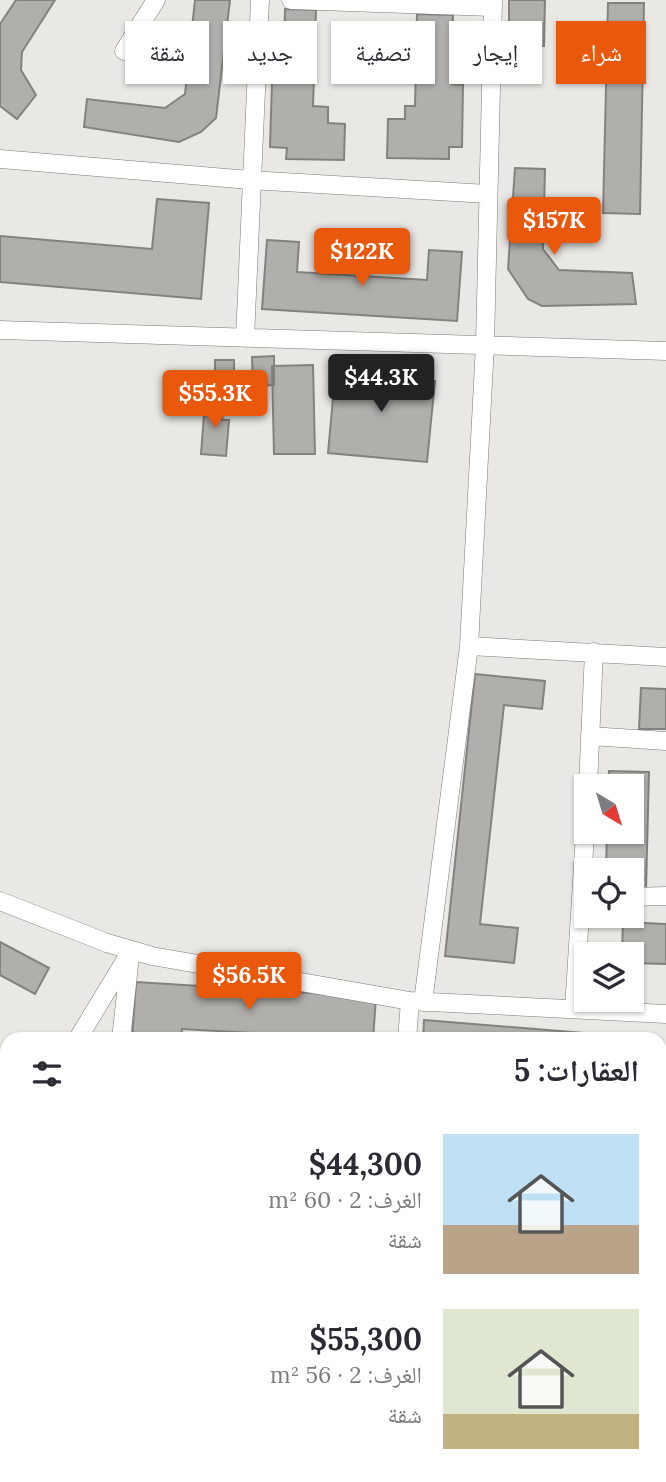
<!DOCTYPE html>
<html lang="ar">
<head>
<meta charset="utf-8">
<style>
  :root { --surface:#fff; --page:#f2f2f3; --text:#2b2b33; --muted:#7c7c81; --accent:#ea580c }
  body { margin:0; font-family:Lora,"Noto Naskh Arabic",serif; background:var(--page); color:var(--text); direction:rtl; height:100vh; display:flex; flex-direction:column; font-size:26px; white-space:nowrap }
  * { box-sizing:border-box; margin:0 }
  p { font-size:23px; color:var(--muted) }
  .icon { flex:none; width:38px; height:38px; fill:none; stroke:currentColor; stroke-width:2; stroke-linecap:round; stroke-linejoin:round }
  .map { position:relative; flex:1; overflow:hidden; direction:ltr }
  .side { position:absolute; left:0px; top:1032px; width:667px; height:450px; display:flex; flex-direction:column; background:var(--surface); border-radius:21px 21px 0 0; box-shadow:0 2px 5px #0004; direction:rtl }
  .side>* { flex:none }
  .top-card { position:absolute; left:21px; top:21px; width:625px; height:63px; direction:rtl; display:flex; gap:14px }
  .needle { width:46px; rotate:142deg }
  .controls { position:absolute; left:574px; top:774px; display:grid; gap:14px }
  .controls a { display:grid; place-items:center; width:70px; height:70px; border-radius:0px; background:var(--surface); box-shadow:0 2px 5px #0004; font-size:35px }
  .price { position:absolute; translate:-50% -60px; padding:0 16px; border-radius:7px; background:var(--accent); color:#fff; font-size:23px; line-height:46px; filter:drop-shadow(0 2px 4px #0008) }
  .price::after { content:''; position:absolute; left:50%; top:42px; width:21px; height:16px; margin-left:-10px; background:inherit; clip-path:polygon(0 0,100% 0,50% 100%) }
  .price.active { background:#222; color:#fff }
  ul { padding:0; list-style:none }
  li { display:flex; align-items:center; gap:21px; height:175px; padding:0 28px }
  li span { display:grid; place-items:center; flex:none; width:196px; height:140px; border-radius:0px; color:#555 }
  li>.icon { margin-inline-start:auto }
  span .icon { width:84px; height:84px; fill:#fffc; stroke-width:1 }
  li b { font-size:30px }
  h2 { display:flex; justify-content:space-between; align-items:center; height:84px; padding:0 28px; font-size:30px }
  .chip { padding:0 24px; border-radius:0px; background:var(--surface); box-shadow:0 2px 5px #0004; font-size:24px; line-height:63px }
  .chip.active { background:var(--accent); color:#fff }
  .map>svg:first-child { display:block }
  .building { fill:#b0afab; stroke:#83827e; stroke-width:2 }
  .lines { fill:none; stroke-linecap:round; stroke-linejoin:round }
  .street-casing { stroke:#7b7a76; stroke-width:19 }
  .street { stroke:#fff; stroke-width:18 }
</style>
</head>
<body>
<div class="map">
<svg width="666" height="1482" viewBox="0 0 666 1482">
  <rect width="100%" height="100%" fill="#eae8e4"/>
  <path class="building" d="M 16,0 L 55,0 L 22,52 L 21,70 L 36,95 L 17,119 L 0,106 L 0,24 Z
    M 195,0 L 230,0 L 216,118 L 201,132 L 179,142 L 84,127 L 87,99 L 165,108 L 185,94 Z
    M 509,0 L 545,0 L 544,46 L 509,45 Z
    M 608,3 L 644,3 L 640,214 L 603,213 Z
    M 285,9 L 316,10 L 313,106 L 328,107 L 328,123 L 345,124 L 344,160 L 286,159 L 287,148 L 270,147 L 272,81 L 283,81 Z
    M 417,14 L 453,15 L 452,84 L 463,85 L 462,147 L 449,147 L 449,159 L 387,158 L 388,119 L 405,119 L 405,106 L 415,106 Z
    M 515,168 L 545,169 L 543,249 L 559,270 L 632,273 L 636,304 L 542,306 L 528,299 L 508,269 Z
    M 157,199 L 209,203 L 201,299 L 0,282 L 0,236 L 152,249 Z
    M 267,240 L 299,242 L 297,272 L 427,280 L 429,250 L 462,252 L 457,321 L 262,309 Z
    M 274,356 L 274,385 L 253,386 L 252,357 Z
    M 215,360 L 234,360 L 234,379 L 215,378 Z
    M 313,365 L 315,454 L 274,454 L 272,366 Z
    M 336,365 L 422,372 L 421,380 L 435,381 L 427,462 L 328,453 Z
    M 205,401 L 224,403 L 222,420 L 229,420 L 226,456 L 201,454 Z
    M 475,674 L 545,681 L 542,709 L 504,705 L 480,924 L 518,928 L 514,963 L 445,956 Z
    M 641,688 L 666,689 L 666,729 L 639,729 Z
    M 609,771 L 649,772 L 646,889 L 632,889 L 632,870 L 606,870 L 607,831 L 632,831 L 632,786 L 608,786 Z
    M 623,922 L 666,924 L 666,964 L 632,963 L 632,954 L 622,954 Z
    M 0,942 L 49,968 L 35,994 L 0,975 Z
    M 136,982 L 376,997 L 373,1040 L 182,1029 L 181,1040 L 132,1040 Z
    M 424,1020 L 632,1037 L 632,1040 L 423,1040 Z
    M 666,1274 L 666,1339 L 661,1339 Z"/>
  <g class="lines">
    <defs>
      <path id="street" d="M 291,0 L 492,7
        M 493,0 L 485,345 L 469,646 L 666,657
        M 124,51 L 156,0
        M 0,159 L 250,180 L 488,194
        M 0,330 L 666,351
        M 245,338 L 260,0
        M 590,736 L 666,741
        M 588,786 L 594,652
        M 632,897 L 666,896
        M 0,901 L 107,943 L 152,956 L 410,1001 L 666,1014
        M 423,1002 L 469,646
        M 574,1009 L 586,818
        M 77,1040 L 131,951
        M 121,1040 L 130,956
        M 407,1040 L 410,1001
        M 0,1166 L 7,1154
        M 660,1171 L 666,1087
        M 0,1278 L 7,1282
        M 660,1387 L 666,1388
        M 637,1482 L 637,1475"/>
    </defs>
    <use href="#street" class="street-casing"/>
    <use href="#street" class="street"/>
  </g>
</svg>
<div class="controls">
<a><svg class="needle" viewBox="-14 -14 28 28"><path d="M0-13l5 13h-10z" fill="#e53935"/><path d="M0 13l5-13h-10z" fill="#7c7c81"/></svg></a>
<a><svg class="icon" aria-label="locate" viewBox="0 0 24 24"><circle cx="12" cy="12" r="6"/><path d="M12 2v4M12 18v4M2 12h4M18 12h4"/></svg></a>
<a><svg class="icon" aria-label="layers" viewBox="0 0 24 24"><path d="M12 4l9 5-9 5-9-5zM3 14l9 5 9-5"/></svg></a>
</div>
<b class="price" style="left:554px;top:257px">$157K</b>
<b class="price" style="left:362px;top:288px">$122K</b>
<b class="price active" style="left:381px;top:414px">$44.3K</b>
<b class="price" style="left:215px;top:430px">$55.3K</b>
<b class="price" style="left:249px;top:1012px">$56.5K</b>
<div class="top-card">
<a class="chip active">شراء</a>
<a class="chip">إيجار</a>
<a class="chip">تصفية</a>
<a class="chip">جديد</a>
<a class="chip">شقة</a>
</div>
<section class="side">
<h2>العقارات: 5<svg class="icon" aria-label="filters" viewBox="0 0 24 24"><path d="M4 7h16M4 17h16"/><circle cx="9" cy="7" r="2"/><circle cx="15" cy="17" r="2"/></svg></h2>
<ul>
<li><span style="background:linear-gradient(#bfe0f5 65%,#b9a48a 0)"><svg class="icon" aria-label="home" viewBox="0 0 24 24"><path d="M3 11l9-7 9 7M6 9v11h12V9"/></svg></span><div><b>$44,300</b><p>الغرف: 2 · 60 m²</p><p>شقة</p></div></li>
<li><span style="background:linear-gradient(#dfe7d0 75%,#c2b280 0)"><svg class="icon" aria-label="home" viewBox="0 0 24 24"><path d="M3 11l9-7 9 7M6 9v11h12V9"/></svg></span><div><b>$55,300</b><p>الغرف: 2 · 56 m²</p><p>شقة</p></div></li>
</ul>
</section>
</div>
</body>
</html>
